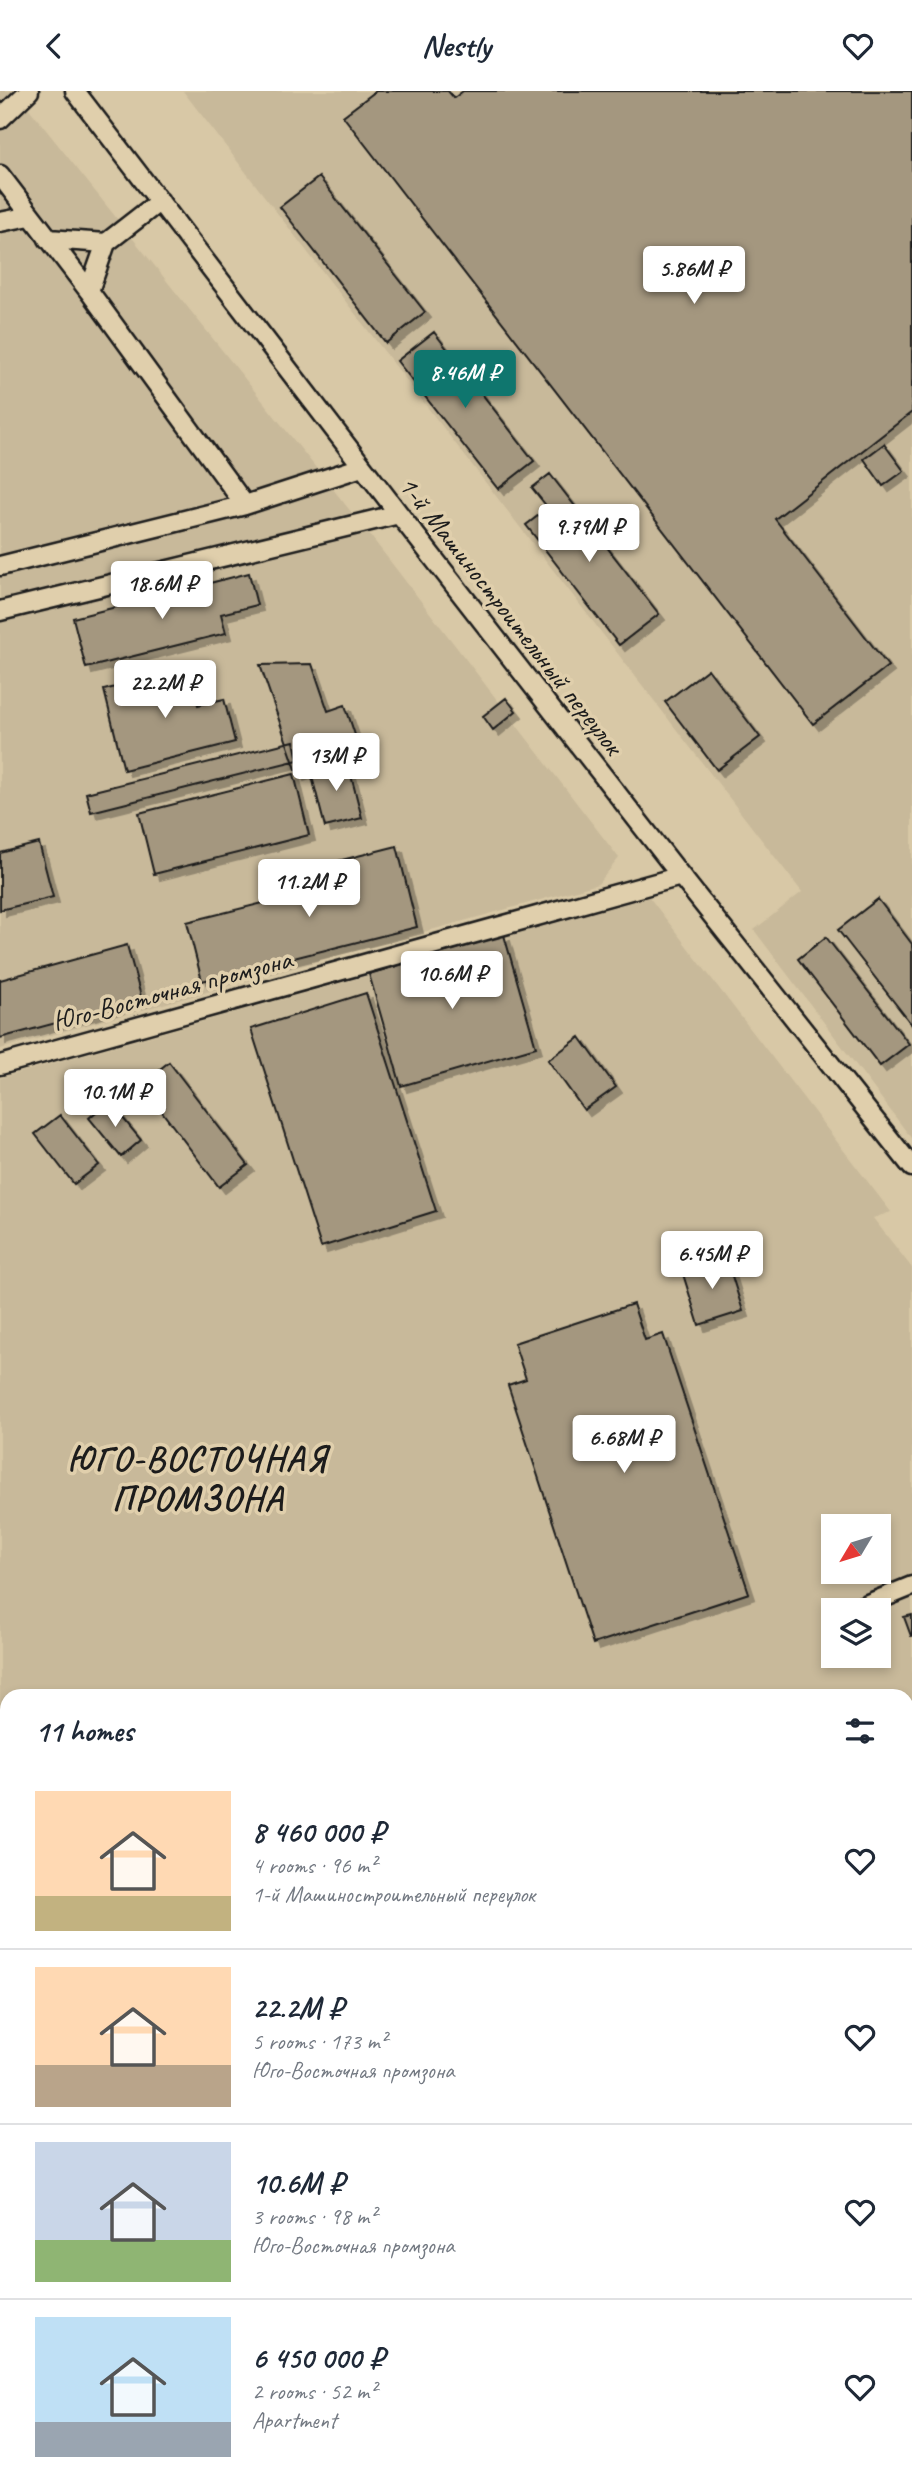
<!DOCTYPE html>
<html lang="en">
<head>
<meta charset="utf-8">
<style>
  :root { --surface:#fff; --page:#f6f6f7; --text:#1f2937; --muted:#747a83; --line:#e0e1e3; --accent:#0f766e }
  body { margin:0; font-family:Caveat,sans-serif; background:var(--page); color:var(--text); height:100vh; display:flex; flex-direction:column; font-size:26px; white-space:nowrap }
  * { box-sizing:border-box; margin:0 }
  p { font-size:23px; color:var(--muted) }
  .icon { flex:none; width:38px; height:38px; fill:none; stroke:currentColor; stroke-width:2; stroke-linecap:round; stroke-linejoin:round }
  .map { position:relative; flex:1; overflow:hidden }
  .drawer { position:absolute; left:0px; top:1598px; width:914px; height:800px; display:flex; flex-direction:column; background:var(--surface); border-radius:21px 21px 0 0; box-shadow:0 4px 10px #0003 }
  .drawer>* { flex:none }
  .needle { width:46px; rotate:232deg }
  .tools { position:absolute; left:821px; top:1423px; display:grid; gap:14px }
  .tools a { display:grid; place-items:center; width:70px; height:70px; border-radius:0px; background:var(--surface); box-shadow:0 4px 10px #0003; font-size:35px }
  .price { position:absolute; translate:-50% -60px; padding:0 16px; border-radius:7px; background:#fff; color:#222; font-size:23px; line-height:46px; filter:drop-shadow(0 2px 4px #0008) }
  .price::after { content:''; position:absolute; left:50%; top:42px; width:21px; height:16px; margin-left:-10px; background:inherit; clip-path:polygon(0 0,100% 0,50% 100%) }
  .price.selected { background:var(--accent); color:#fff }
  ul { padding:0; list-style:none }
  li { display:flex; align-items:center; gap:21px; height:175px; padding:0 35px }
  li+li { border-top:2px solid var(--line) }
  li span { display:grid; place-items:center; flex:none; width:196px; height:140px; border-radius:0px; color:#555 }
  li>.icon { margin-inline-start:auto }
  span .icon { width:84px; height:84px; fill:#fffc; stroke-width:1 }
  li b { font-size:30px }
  h2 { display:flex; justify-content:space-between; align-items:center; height:84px; padding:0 35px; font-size:30px }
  header { display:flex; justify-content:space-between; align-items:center; height:91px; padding:0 35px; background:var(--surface); font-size:32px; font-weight:700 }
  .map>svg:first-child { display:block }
  .built { fill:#c8b99a; fill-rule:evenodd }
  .building { fill:#a4977f; stroke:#1c1c1c; stroke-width:2; filter:url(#shadow) }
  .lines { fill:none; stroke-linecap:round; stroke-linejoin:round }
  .minor-casing { stroke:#1c1c1c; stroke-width:23 }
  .minor { stroke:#e0cfac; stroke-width:18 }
  .labels { text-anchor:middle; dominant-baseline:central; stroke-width:7; stroke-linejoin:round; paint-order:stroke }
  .street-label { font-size:28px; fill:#1c1c1c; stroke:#e0cfac }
  .district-label { font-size:35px; font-weight:bold; letter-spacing:2px; fill:#1c1c1c; stroke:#e0cfac }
</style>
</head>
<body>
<header><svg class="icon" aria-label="back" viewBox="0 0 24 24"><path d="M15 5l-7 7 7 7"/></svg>Nestly<svg class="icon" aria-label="heart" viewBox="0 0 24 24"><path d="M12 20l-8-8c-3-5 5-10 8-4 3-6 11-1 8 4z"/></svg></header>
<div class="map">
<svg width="912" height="2396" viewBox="0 0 912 2396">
  <defs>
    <filter id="shadow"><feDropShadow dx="6" dy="6" stdDeviation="0" flood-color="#0004"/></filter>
  </defs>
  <rect width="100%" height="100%" fill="#d8c8a6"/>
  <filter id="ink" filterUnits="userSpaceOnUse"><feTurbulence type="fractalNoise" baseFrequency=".0143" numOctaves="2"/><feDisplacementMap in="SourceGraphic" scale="14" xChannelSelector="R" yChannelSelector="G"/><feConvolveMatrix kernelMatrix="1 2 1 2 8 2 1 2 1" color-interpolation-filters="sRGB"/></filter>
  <g filter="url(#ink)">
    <path class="built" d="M 0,0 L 15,0 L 356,427 L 0,510 Z
      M 183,0 L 912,0 L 912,1048 L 754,839 L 802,801 Z
      M 366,439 L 619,767 L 598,793 L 0,958 L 0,527 Z
      M 649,806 L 891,1121 L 873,1127 L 912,1177 L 912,2045 L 907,2047 L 906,1605 L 7,1605 L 7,2252 L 0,2238 L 0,987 ZM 833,1435 L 878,1435 L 878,1480 L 833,1480 ZM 833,1519 L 878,1519 L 878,1564 L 833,1564 Z
      M 912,2074 L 912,2396 L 77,2396 L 74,2391 L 906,2390 L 906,2076 Z"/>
    <path class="building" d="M 376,0 L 448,0 L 454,7 L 463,0 L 912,0 L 912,321 L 775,428 L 888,575 L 813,633 L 343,25 Z
      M 319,86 L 425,221 L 386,252 L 280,116 Z
      M 434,241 L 534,370 L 498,398 L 397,270 Z
      M 884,353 L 904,380 L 883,395 L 864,368 Z
      M 550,383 L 659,523 L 619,554 L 526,434 L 548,417 L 532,397 Z
      M 249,482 L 257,514 L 221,523 L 226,542 L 86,577 L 73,527 Z
      M 312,573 L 328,620 L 345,614 L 361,662 L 298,684 L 260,574 Z
      M 189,577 L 198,614 L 224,608 L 235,651 L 124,679 L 104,599 Z
      M 708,578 L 760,646 L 717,679 L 665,611 Z
      M 506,607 L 516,620 L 493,639 L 483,625 Z
      M 294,650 L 298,669 L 91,721 L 86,702 Z
      M 347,669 L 362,727 L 325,736 L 310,678 Z
      M 294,683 L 309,744 L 154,783 L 139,722 Z
      M 39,752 L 53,806 L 0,819 L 0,762 Z
      M 397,755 L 417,836 L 202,890 L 187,831 L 339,793 L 334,771 Z
      M 878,808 L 912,853 L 912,934 L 838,839 Z
      M 504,844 L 536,956 L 401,995 L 369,883 Z
      M 826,846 L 909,953 L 880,975 L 798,868 Z
      M 127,854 L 142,909 L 0,947 L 0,889 Z
      M 366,902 L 436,1120 L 321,1156 L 251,938 Z
      M 580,946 L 616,996 L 584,1019 L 548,969 Z
      M 169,971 L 248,1074 L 219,1096 L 141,993 Z
      M 109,1010 L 141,1049 L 121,1066 L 89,1027 Z
      M 60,1024 L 99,1074 L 74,1093 L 35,1043 Z
      M 726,1166 L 743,1220 L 699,1234 L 682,1180 Z
      M 633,1213 L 645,1249 L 663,1243 L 749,1502 L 593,1553 L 508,1294 L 526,1288 L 514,1252 Z
      M 912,1524 L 912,1545 L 911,1545 L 904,1526 Z
      M 912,1772 L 912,2008 L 906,2010 L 906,1774 Z
      M 7,1991 L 7,2101 L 0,2103 L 0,1994 Z
      M 912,2102 L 912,2142 L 906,2130 L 906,2105 Z
      M 7,2169 L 7,2193 L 0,2196 L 0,2173 Z
      M 912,2349 L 912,2396 L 842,2396 L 839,2390 L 906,2390 L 906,2352 Z
      M 350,2390 L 398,2390 L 401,2396 L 337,2396 Z
      M 491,2390 L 532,2390 L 518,2396 L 494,2396 Z"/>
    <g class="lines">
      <defs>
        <path id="minor" d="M 75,0 L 399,423 L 681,785 L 912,1076
          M 0,28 L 29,0
          M 0,84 L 89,200 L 245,414 L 362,376
          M 0,131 L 30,125
          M 48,148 L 106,152
          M 89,200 L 106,152 L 160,110
          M 0,475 L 245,414
          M 0,520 L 399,423
          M 0,974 L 681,785
          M 853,1519 L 912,1495
          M 906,2064 L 912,2062"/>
      </defs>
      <use href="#minor" class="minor-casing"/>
      <use href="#minor" class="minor"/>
    </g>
  </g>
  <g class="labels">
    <g class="street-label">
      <text transform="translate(511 524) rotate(52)">1-й Машиностроительный переулок</text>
      <text transform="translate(172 899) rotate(-15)">Юго-Восточная промзона</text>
    </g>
    <g class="district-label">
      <text x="198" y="1367">ЮГО-ВОСТОЧНАЯ<tspan x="198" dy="40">ПРОМЗОНА</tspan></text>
    </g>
  </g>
</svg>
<div class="tools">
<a><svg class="needle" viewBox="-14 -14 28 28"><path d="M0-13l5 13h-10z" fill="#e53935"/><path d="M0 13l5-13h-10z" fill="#747a83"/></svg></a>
<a><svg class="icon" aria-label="layers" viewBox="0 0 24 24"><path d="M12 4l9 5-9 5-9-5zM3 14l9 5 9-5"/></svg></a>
</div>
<b class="price" style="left:694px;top:215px">5.86M ₽</b>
<b class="price selected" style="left:465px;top:319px">8.46M ₽</b>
<b class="price" style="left:589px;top:473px">9.79M ₽</b>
<b class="price" style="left:162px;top:530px">18.6M ₽</b>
<b class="price" style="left:165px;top:629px">22.2M ₽</b>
<b class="price" style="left:336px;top:702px">13M ₽</b>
<b class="price" style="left:309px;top:828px">11.2M ₽</b>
<b class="price" style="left:452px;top:920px">10.6M ₽</b>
<b class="price" style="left:115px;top:1038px">10.1M ₽</b>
<b class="price" style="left:712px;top:1200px">6.45M ₽</b>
<b class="price" style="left:624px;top:1384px">6.68M ₽</b>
<section class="drawer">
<h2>11 homes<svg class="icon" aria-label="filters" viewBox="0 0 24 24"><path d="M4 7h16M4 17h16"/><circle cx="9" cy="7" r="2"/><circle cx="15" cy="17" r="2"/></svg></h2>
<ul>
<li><span style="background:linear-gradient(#ffd9b3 75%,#c2b280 0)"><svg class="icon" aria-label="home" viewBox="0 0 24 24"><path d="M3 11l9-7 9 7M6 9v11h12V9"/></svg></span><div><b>8 460 000 ₽</b><p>4 rooms · 96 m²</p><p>1-й Машиностроительный переулок</p></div><svg class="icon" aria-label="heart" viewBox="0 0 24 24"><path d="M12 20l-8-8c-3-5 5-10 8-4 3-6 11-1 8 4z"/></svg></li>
<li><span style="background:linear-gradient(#ffd9b3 70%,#b9a48a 0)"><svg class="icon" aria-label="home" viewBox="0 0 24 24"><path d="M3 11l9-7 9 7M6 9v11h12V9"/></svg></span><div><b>22.2M ₽</b><p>5 rooms · 173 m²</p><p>Юго-Восточная промзона</p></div><svg class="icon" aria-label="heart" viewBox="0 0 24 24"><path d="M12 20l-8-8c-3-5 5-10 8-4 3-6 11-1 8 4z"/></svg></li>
<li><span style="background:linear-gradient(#c9d6e8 70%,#8fb573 0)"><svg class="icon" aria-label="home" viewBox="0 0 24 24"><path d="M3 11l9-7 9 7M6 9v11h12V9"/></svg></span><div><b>10.6M ₽</b><p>3 rooms · 98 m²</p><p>Юго-Восточная промзона</p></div><svg class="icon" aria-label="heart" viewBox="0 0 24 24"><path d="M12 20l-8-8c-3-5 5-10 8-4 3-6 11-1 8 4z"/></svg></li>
<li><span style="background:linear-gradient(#bfe0f5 75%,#9aa5b1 0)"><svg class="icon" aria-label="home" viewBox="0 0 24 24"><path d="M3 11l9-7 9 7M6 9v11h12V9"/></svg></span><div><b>6 450 000 ₽</b><p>2 rooms · 52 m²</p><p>Apartment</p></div><svg class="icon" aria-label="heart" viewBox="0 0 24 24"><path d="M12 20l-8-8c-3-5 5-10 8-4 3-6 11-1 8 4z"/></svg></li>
</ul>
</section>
</div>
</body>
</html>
